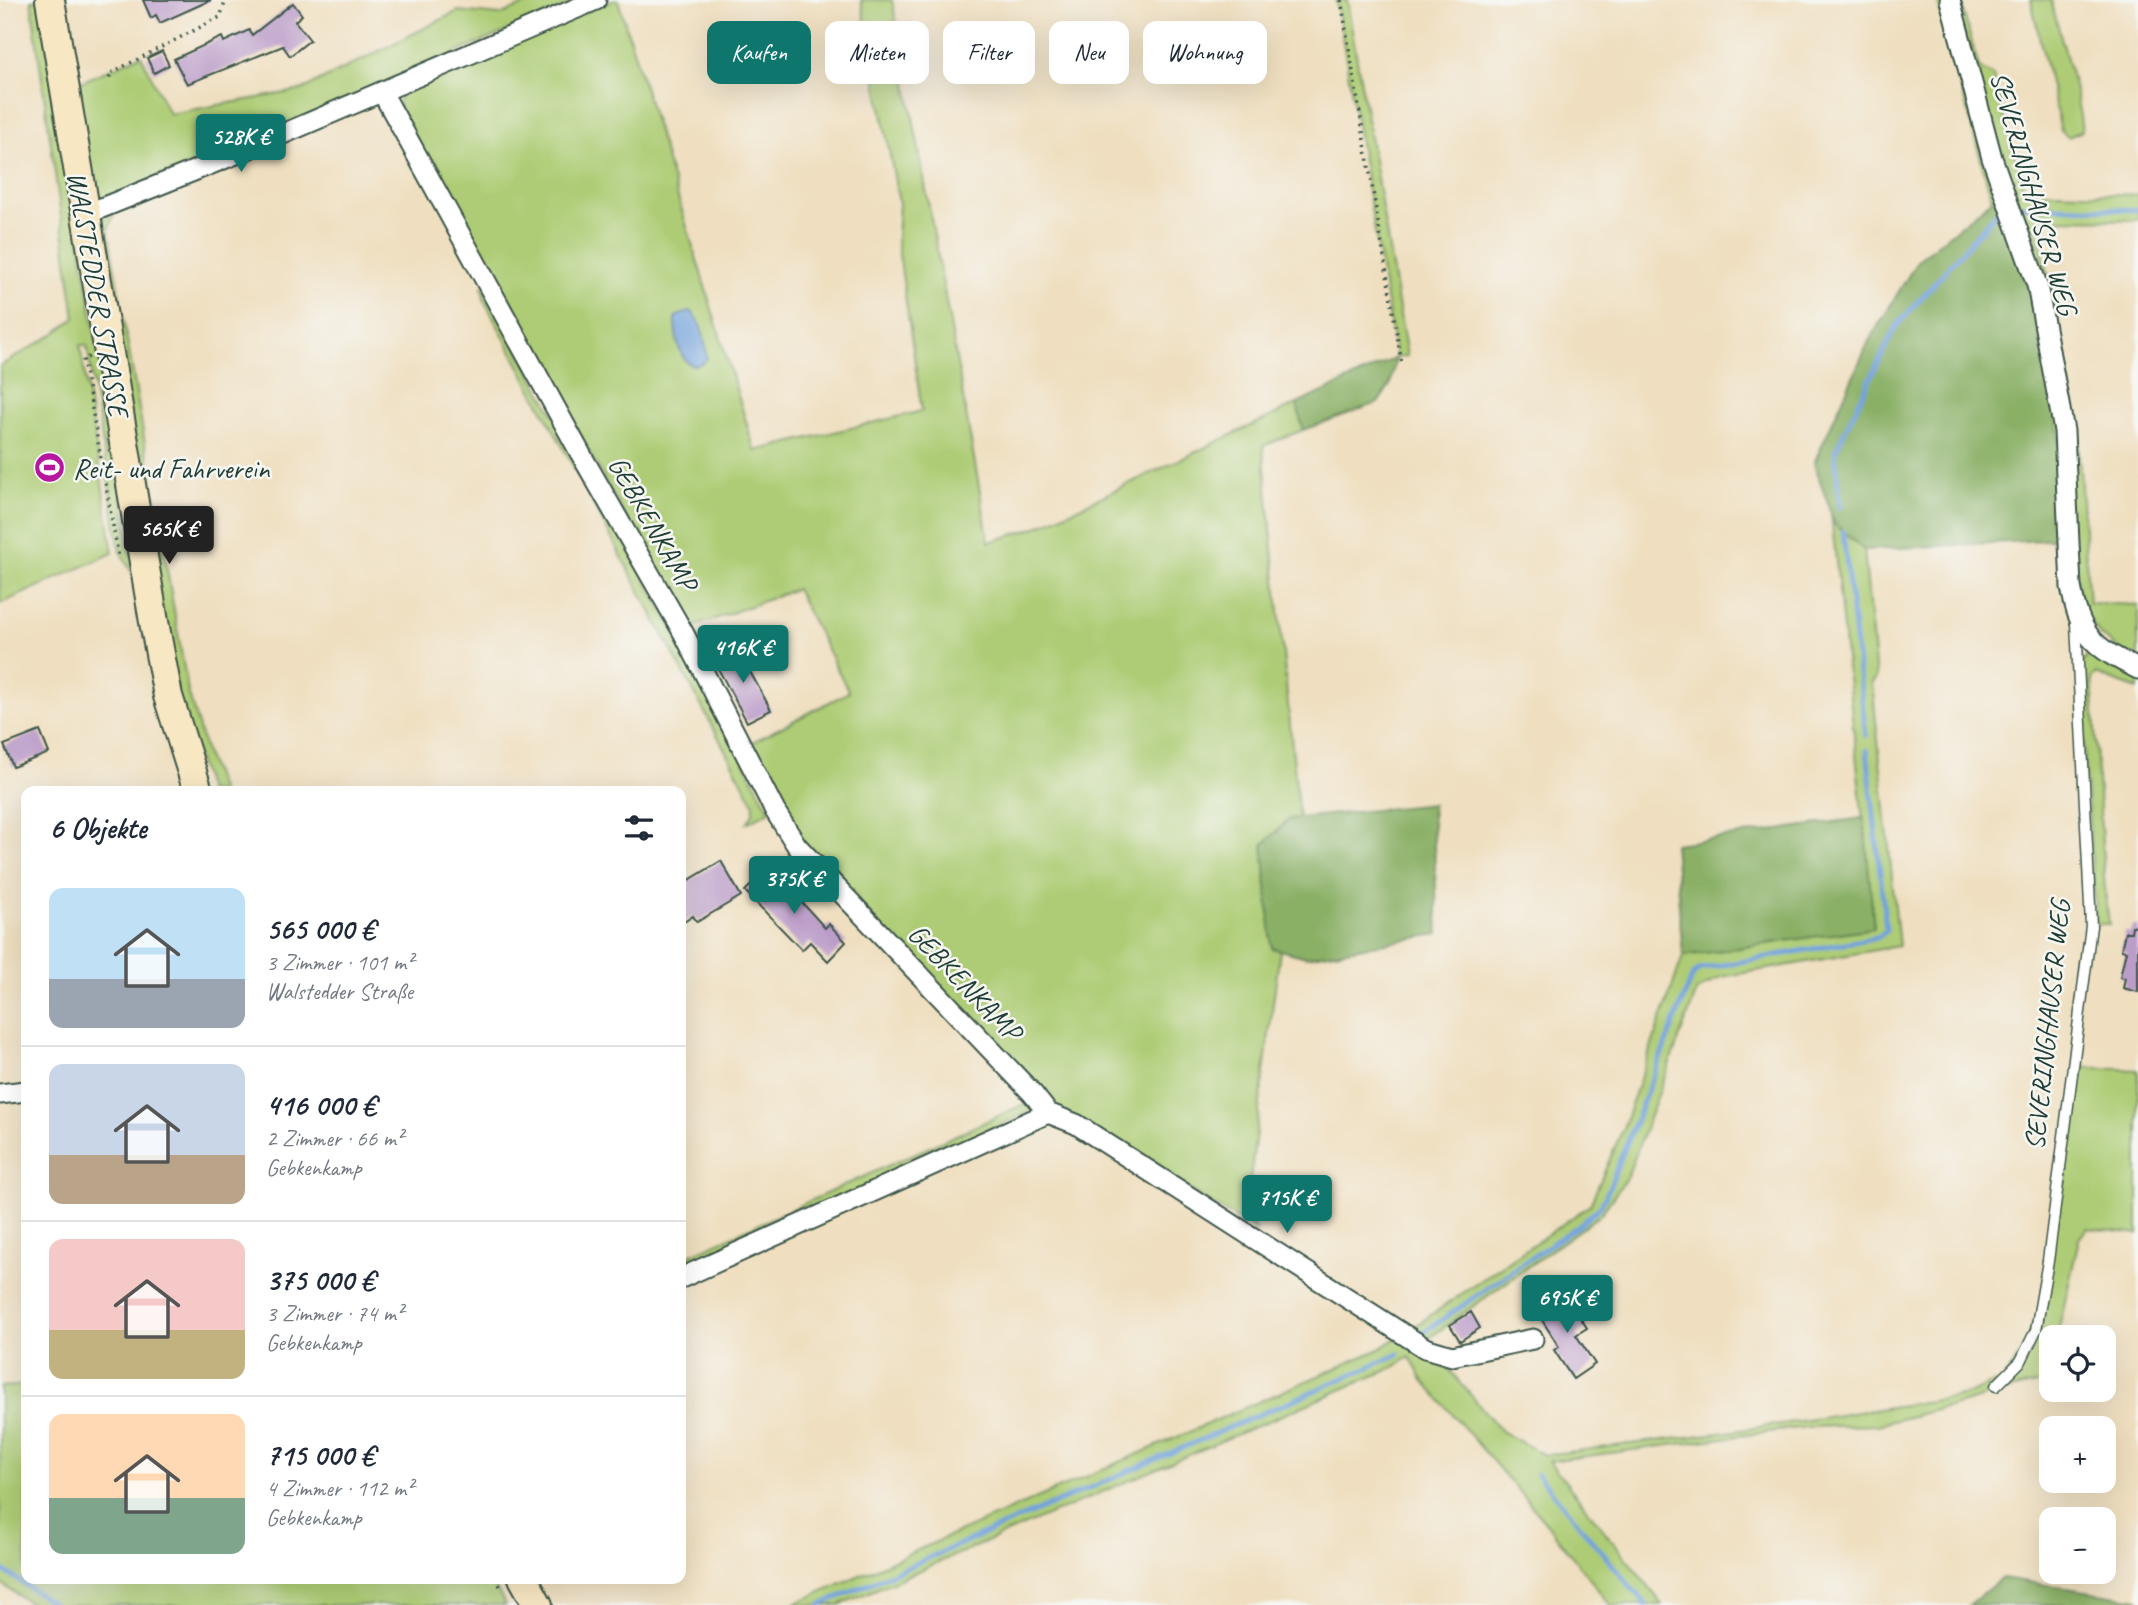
<!DOCTYPE html>
<html lang="de">
<head>
<meta charset="utf-8">
<style>
  :root { --surface:#fff; --page:#f2f2f3; --text:#1f2937; --muted:#747a83; --line:#e0e1e3; --accent:#0f766e }
  body { margin:0; font-family:Caveat,sans-serif; background:var(--page); color:var(--text); height:100vh; display:flex; flex-direction:column; font-size:26px; white-space:nowrap }
  * { box-sizing:border-box; margin:0 }
  p { font-size:23px; color:var(--muted) }
  .icon { flex:none; width:38px; height:38px; fill:none; stroke:currentColor; stroke-width:2; stroke-linecap:round; stroke-linejoin:round }
  .map { position:relative; flex:1; overflow:hidden }
  .side { position:absolute; left:21px; top:786px; width:665px; height:798px; display:flex; flex-direction:column; background:var(--surface); border-radius:14px; box-shadow:0 7px 28px #0002 }
  .side>* { flex:none }
  .banner { position:absolute; left:707px; top:21px; width:665px; height:63px; display:flex; gap:14px }
  .tools { position:absolute; left:2039px; top:1325px; display:grid; gap:14px }
  .tools a { display:grid; place-items:center; width:77px; height:77px; border-radius:14px; background:var(--surface); box-shadow:0 7px 28px #0002; font-size:35px }
  .price { position:absolute; translate:-50% -60px; padding:0 16px; border-radius:7px; background:var(--accent); color:#fff; font-size:23px; line-height:46px; filter:drop-shadow(0 2px 4px #0008) }
  .price::after { content:''; position:absolute; left:50%; top:42px; width:21px; height:16px; margin-left:-10px; background:inherit; clip-path:polygon(0 0,100% 0,50% 100%) }
  .price.selected { background:#222; color:#fff }
  ul { padding:0; list-style:none }
  li { display:flex; align-items:center; gap:21px; height:175px; padding:0 28px }
  li+li { border-top:2px solid var(--line) }
  li span { display:grid; place-items:center; flex:none; width:196px; height:140px; border-radius:14px; color:#555 }
  li>.icon { margin-inline-start:auto }
  span .icon { width:84px; height:84px; fill:#fffc; stroke-width:1 }
  li b { font-size:30px }
  h2 { display:flex; justify-content:space-between; align-items:center; height:84px; padding:0 28px; font-size:30px }
  .tag { padding:0 24px; border-radius:14px; background:var(--surface); box-shadow:0 7px 28px #0002; font-size:24px; line-height:63px }
  .tag.selected { background:var(--accent); color:#fff }
  .map>svg:first-child { display:block }
  .green { fill:#adcc74; stroke:#668454; stroke-width:2 }
  .forest { fill:#8ab066; stroke:#54764d; stroke-width:2 }
  .water { fill:#73a2dc; stroke:#497088; stroke-width:2 }
  .lines { fill:none; stroke-linecap:round; stroke-linejoin:round }
  .stream { stroke:#73a2dc; stroke-width:5 }
  .building { fill:#bc9dc9 }
  .lane-casing { stroke:#3e5549; stroke-width:13 }
  .street-casing { stroke:#3e5549; stroke-width:23 }
  .secondary-casing { stroke:#3e5549; stroke-width:32 }
  .path { stroke:#3e5549; stroke-width:3.5; stroke-dasharray:2 5; stroke-linecap:butt }
  .lane { stroke:#fff; stroke-width:10 }
  .street { stroke:#fff; stroke-width:19 }
  .secondary { stroke:#f8e7c3; stroke-width:28 }
  .labels { text-anchor:middle; dominant-baseline:central; stroke-width:5; stroke-linejoin:round; paint-order:stroke }
  .street-label { font-size:28px; fill:#1f3d34; stroke:#f6f6f2 }
  .poi-label { font-size:28px; fill:#1f3d34; stroke:#f6f6f2; text-anchor:start }
</style>
</head>
<body>
<div class="map">
<svg width="2138" height="1605" viewBox="0 0 2138 1605">
  <rect width="100%" height="100%" fill="#f6f6f2"/>
  <filter id="ink" filterUnits="userSpaceOnUse"><feTurbulence type="fractalNoise" baseFrequency=".0143" numOctaves="2"/><feDisplacementMap in="SourceGraphic" scale="14" xChannelSelector="R" yChannelSelector="G"/><feConvolveMatrix kernelMatrix="1 2 1 2 8 2 1 2 1" color-interpolation-filters="sRGB"/></filter>
  <filter id="wash" filterUnits="userSpaceOnUse"><feTurbulence type="fractalNoise" baseFrequency=".00686" numOctaves="4" result="noise"/><feDisplacementMap in="SourceGraphic" scale="28" xChannelSelector="R" yChannelSelector="G"/><feGaussianBlur stdDeviation="1.57" result="paint"/><feColorMatrix in="noise" values="0 0 0 0 0 0 0 0 0 0 0 0 0 0 0 0 0 1.4 0 .05"/><feComposite in="paint" operator="in"/></filter>
  <g filter="url(#wash)">
    <rect width="100%" height="100%" fill="#efdfc0"/>
    <path class="green" d="M 31,0 L 41,0 L 135,578 L 121,553 L 118,540 L 87,346 L 80,345 L 113,553 L 0,604 L 0,366 L 54,334 L 75,318 Z
      M 536,0 L 581,0 L 107,200 L 94,193 L 72,86 L 141,55 L 169,114 L 302,90 L 458,11 L 501,15 Z
      M 613,0 L 618,0 L 755,451 L 922,411 L 897,240 L 899,203 L 861,0 L 892,0 L 989,542 L 1035,528 L 1297,404 L 1303,430 L 1263,446 L 1299,818 L 1288,820 L 1272,948 L 1280,950 L 1245,1217 L 1258,1232 L 1051,1105 L 799,842 L 747,745 L 849,692 L 796,589 L 688,629 L 399,111 C 398,95 401,91 415,83 Z
      M 1336,0 L 1347,0 L 1407,356 L 1396,358 Z
      M 1937,0 L 1945,0 L 1998,195 L 1992,200 Z
      M 1954,0 L 1960,0 L 1979,68 L 1993,76 L 2025,191 L 2138,195 L 2138,220 L 2042,219 L 2036,227 L 2050,281 L 2077,426 L 2089,603 L 2138,605 L 2138,663 L 2101,636 L 2083,612 L 1999,161 Z
      M 2031,0 L 2051,0 C 2062,43 2077,87 2082,131 L 2068,137 L 2061,131 Z
      M 115,212 L 108,230 L 188,691 L 207,756 L 221,791 L 208,791 L 176,694 L 99,227 L 108,215 Z
      M 482,285 L 698,674 L 770,811 L 747,823 L 753,813 L 754,804 L 484,300 Z
      M 1831,513 L 1835,525 L 1864,550 L 1876,678 L 1872,682 L 1899,946 L 1721,977 L 1697,991 L 1627,1177 L 1601,1214 L 1425,1341 L 1408,1331 L 1590,1205 L 1622,1131 L 1683,956 L 1874,928 Z
      M 2091,653 L 2102,653 L 2138,674 L 2138,689 L 2096,674 L 2092,679 L 2105,893 L 2109,924 L 2096,924 L 2081,705 L 2081,664 Z
      M 2078,1067 L 2138,1070 L 2138,1234 L 2087,1228 L 2079,1239 L 2057,1337 L 2051,1337 L 2051,1364 L 2047,1382 L 2000,1392 L 1964,1403 L 1877,1425 L 1807,1427 L 1549,1461 L 1663,1605 L 1610,1605 L 1547,1524 L 1422,1379 L 1410,1357 L 1392,1368 L 839,1605 L 791,1605 L 1380,1349 L 1398,1337 L 1438,1356 L 1501,1431 L 1544,1455 L 1734,1431 L 1963,1396 L 1994,1383 L 1997,1388 L 2038,1331 Z
      M 1028,1097 L 1032,1100 L 1033,1110 L 681,1273 L 681,1259 L 1027,1103 Z
      M 26,1385 L 26,1578 L 490,1579 L 506,1605 L 33,1605 L 0,1583 L 0,1387 Z"/>
    <path class="forest" d="M 1998,195 L 2031,286 L 2058,432 L 2062,539 L 1864,550 L 1835,525 L 1814,463 L 1869,341 L 1918,260 Z
      M 1396,358 L 1390,385 L 1378,403 L 1303,430 L 1297,404 Z
      M 1432,804 L 1438,934 L 1306,957 L 1272,948 L 1263,845 L 1289,819 Z
      M 1864,818 L 1874,928 L 1683,956 L 1674,844 Z
      M 2002,1578 L 2138,1599 L 2138,1605 L 1969,1605 Z"/>
    <path class="water" d="M 691,311 C 702,322 706,343 707,359 C 682,382 674,335 675,317 Z"/>
    <g class="lines">
      <path class="stream" d="M 2019,206 L 2138,210
        M 1840,507 L 1835,451 L 1895,328 L 2001,207
        M 1843,532 L 1866,736
        M 1423,1333 L 1580,1224 L 1599,1208 L 1605,1198 L 1693,975 L 1700,969 L 1873,938 L 1880,936 L 1886,930 L 1867,750
        M 1537,1474 L 1646,1605
        M 0,1568 L 55,1605
        M 820,1605 L 1399,1354"/>
    </g>
    <g id="blocks">
      <path class="building" d="M 143,0 L 211,0 L 160,23 L 156,15 L 151,18 Z
        M 293,3 L 302,15 L 295,21 L 310,40 L 290,56 L 283,46 L 187,84 L 174,59 L 222,37 L 224,42 L 249,30 L 252,35 Z
        M 162,51 L 169,65 L 154,73 L 147,58 Z
        M 741,648 L 751,666 L 748,668 L 771,710 L 747,722 L 715,663 Z
        M 40,731 L 49,753 L 13,767 L 4,745 Z
        M 721,861 L 741,896 L 697,922 L 693,916 L 681,924 L 681,885 Z
        M 768,869 L 775,877 L 777,875 L 825,928 L 829,924 L 846,942 L 828,961 L 810,942 L 802,950 L 745,891 Z
        M 2132,926 L 2138,926 L 2138,992 L 2123,988 L 2125,978 L 2120,977 L 2126,951 L 2121,950 L 2125,932 L 2131,932 Z
        M 1565,1294 L 1587,1328 L 1576,1335 L 1595,1364 L 1573,1379 L 1554,1350 L 1559,1347 L 1537,1312 Z
        M 1471,1312 L 1480,1328 L 1460,1341 L 1450,1325 Z"/>
    </g>
  </g>
  <g filter="url(#ink)">
    <use href="#blocks" fill-opacity="0" stroke="#3e5549" stroke-width="2"/>
    <g class="lines">
      <defs>
        <path id="lane" d="M 1996,1386 L 2021,1361 L 2036,1330 L 2048,1261 L 2091,926 L 2076,623"/>
        <path id="street" d="M 1950,0 L 1992,158 L 2037,285 L 2064,431 L 2071,587 C 2080,636 2093,647 2138,669
          M 382,92 L 583,458 L 683,632 L 775,811 L 797,846 L 1033,1094 L 1048,1113 L 681,1278
          M 84,215 L 236,154 L 596,0
          M 0,1094 L 26,1091
          M 1048,1113 L 1076,1124 L 1425,1348 L 1452,1356 L 1533,1339"/>
        <path id="secondary" d="M 50,0 L 154,622 L 168,696 L 198,791
          M 523,1578 L 538,1605"/>
      </defs>
      <use href="#lane" class="lane-casing"/>
      <use href="#street" class="street-casing"/>
      <use href="#secondary" class="secondary-casing"/>
      <path class="path" d="M 1341,0 L 1402,365
        M 110,78 L 109,74 L 220,17 L 226,0
        M 89,357 L 83,359 L 119,559
        M 496,1578 L 501,1588"/>
      <use href="#lane" class="lane"/>
      <use href="#street" class="street"/>
      <use href="#secondary" class="secondary"/>
    </g>
  </g>
  <defs>
    <symbol id="stadium-disc" viewBox="-11 -11 22 22"><circle r="9.5" fill="#b5179e" stroke="#f6f6f2"/><path d="M0-5a6.5 5 0 1 0 0 10a6.5 5 0 1 0 0-10ZM-3.5-1.8h7v3.6h-7Z" fill="#fff"/></symbol>
  </defs>
  <g fill-rule="evenodd">
    <use href="#stadium-disc" x="32" y="450" width="35" height="35"/>
  </g>
  <g class="labels">
    <g class="street-label">
      <text transform="translate(2034 193) rotate(74)">SEVERINGHAUSER WEG</text>
      <text transform="translate(98 294) rotate(80)">WALSTEDDER STRASSE</text>
      <text transform="translate(653 523) rotate(60)">GEBKENKAMP</text>
      <text transform="translate(965 982) rotate(46)">GEBKENKAMP</text>
      <text transform="translate(2047 1025) rotate(-84)">SEVERINGHAUSER WEG</text>
    </g>
    <g class="poi-label">
      <text x="73" y="468">Reit- und Fahrverein</text>
    </g>
  </g>
</svg>
<div class="tools">
<a><svg class="icon" aria-label="locate" viewBox="0 0 24 24"><circle cx="12" cy="12" r="6"/><path d="M12 2v4M12 18v4M2 12h4M18 12h4"/></svg></a>
<a>+</a>
<a>−</a>
</div>
<b class="price" style="left:241px;top:174px">528K €</b>
<b class="price selected" style="left:169px;top:566px">565K €</b>
<b class="price" style="left:743px;top:685px">416K €</b>
<b class="price" style="left:794px;top:916px">375K €</b>
<b class="price" style="left:1287px;top:1235px">715K €</b>
<b class="price" style="left:1567px;top:1335px">695K €</b>
<div class="banner">
<a class="tag selected">Kaufen</a>
<a class="tag">Mieten</a>
<a class="tag">Filter</a>
<a class="tag">Neu</a>
<a class="tag">Wohnung</a>
</div>
<section class="side">
<h2>6 Objekte<svg class="icon" aria-label="filters" viewBox="0 0 24 24"><path d="M4 7h16M4 17h16"/><circle cx="9" cy="7" r="2"/><circle cx="15" cy="17" r="2"/></svg></h2>
<ul>
<li><span style="background:linear-gradient(#bfe0f5 65%,#9aa5b1 0)"><svg class="icon" aria-label="home" viewBox="0 0 24 24"><path d="M3 11l9-7 9 7M6 9v11h12V9"/></svg></span><div><b>565 000 €</b><p>3 Zimmer · 101 m²</p><p>Walstedder Straße</p></div></li>
<li><span style="background:linear-gradient(#c9d6e8 65%,#b9a48a 0)"><svg class="icon" aria-label="home" viewBox="0 0 24 24"><path d="M3 11l9-7 9 7M6 9v11h12V9"/></svg></span><div><b>416 000 €</b><p>2 Zimmer · 66 m²</p><p>Gebkenkamp</p></div></li>
<li><span style="background:linear-gradient(#f6c9c9 65%,#c2b280 0)"><svg class="icon" aria-label="home" viewBox="0 0 24 24"><path d="M3 11l9-7 9 7M6 9v11h12V9"/></svg></span><div><b>375 000 €</b><p>3 Zimmer · 74 m²</p><p>Gebkenkamp</p></div></li>
<li><span style="background:linear-gradient(#ffd9b3 60%,#7fa58c 0)"><svg class="icon" aria-label="home" viewBox="0 0 24 24"><path d="M3 11l9-7 9 7M6 9v11h12V9"/></svg></span><div><b>715 000 €</b><p>4 Zimmer · 112 m²</p><p>Gebkenkamp</p></div></li>
</ul>
</section>
</div>
</body>
</html>
